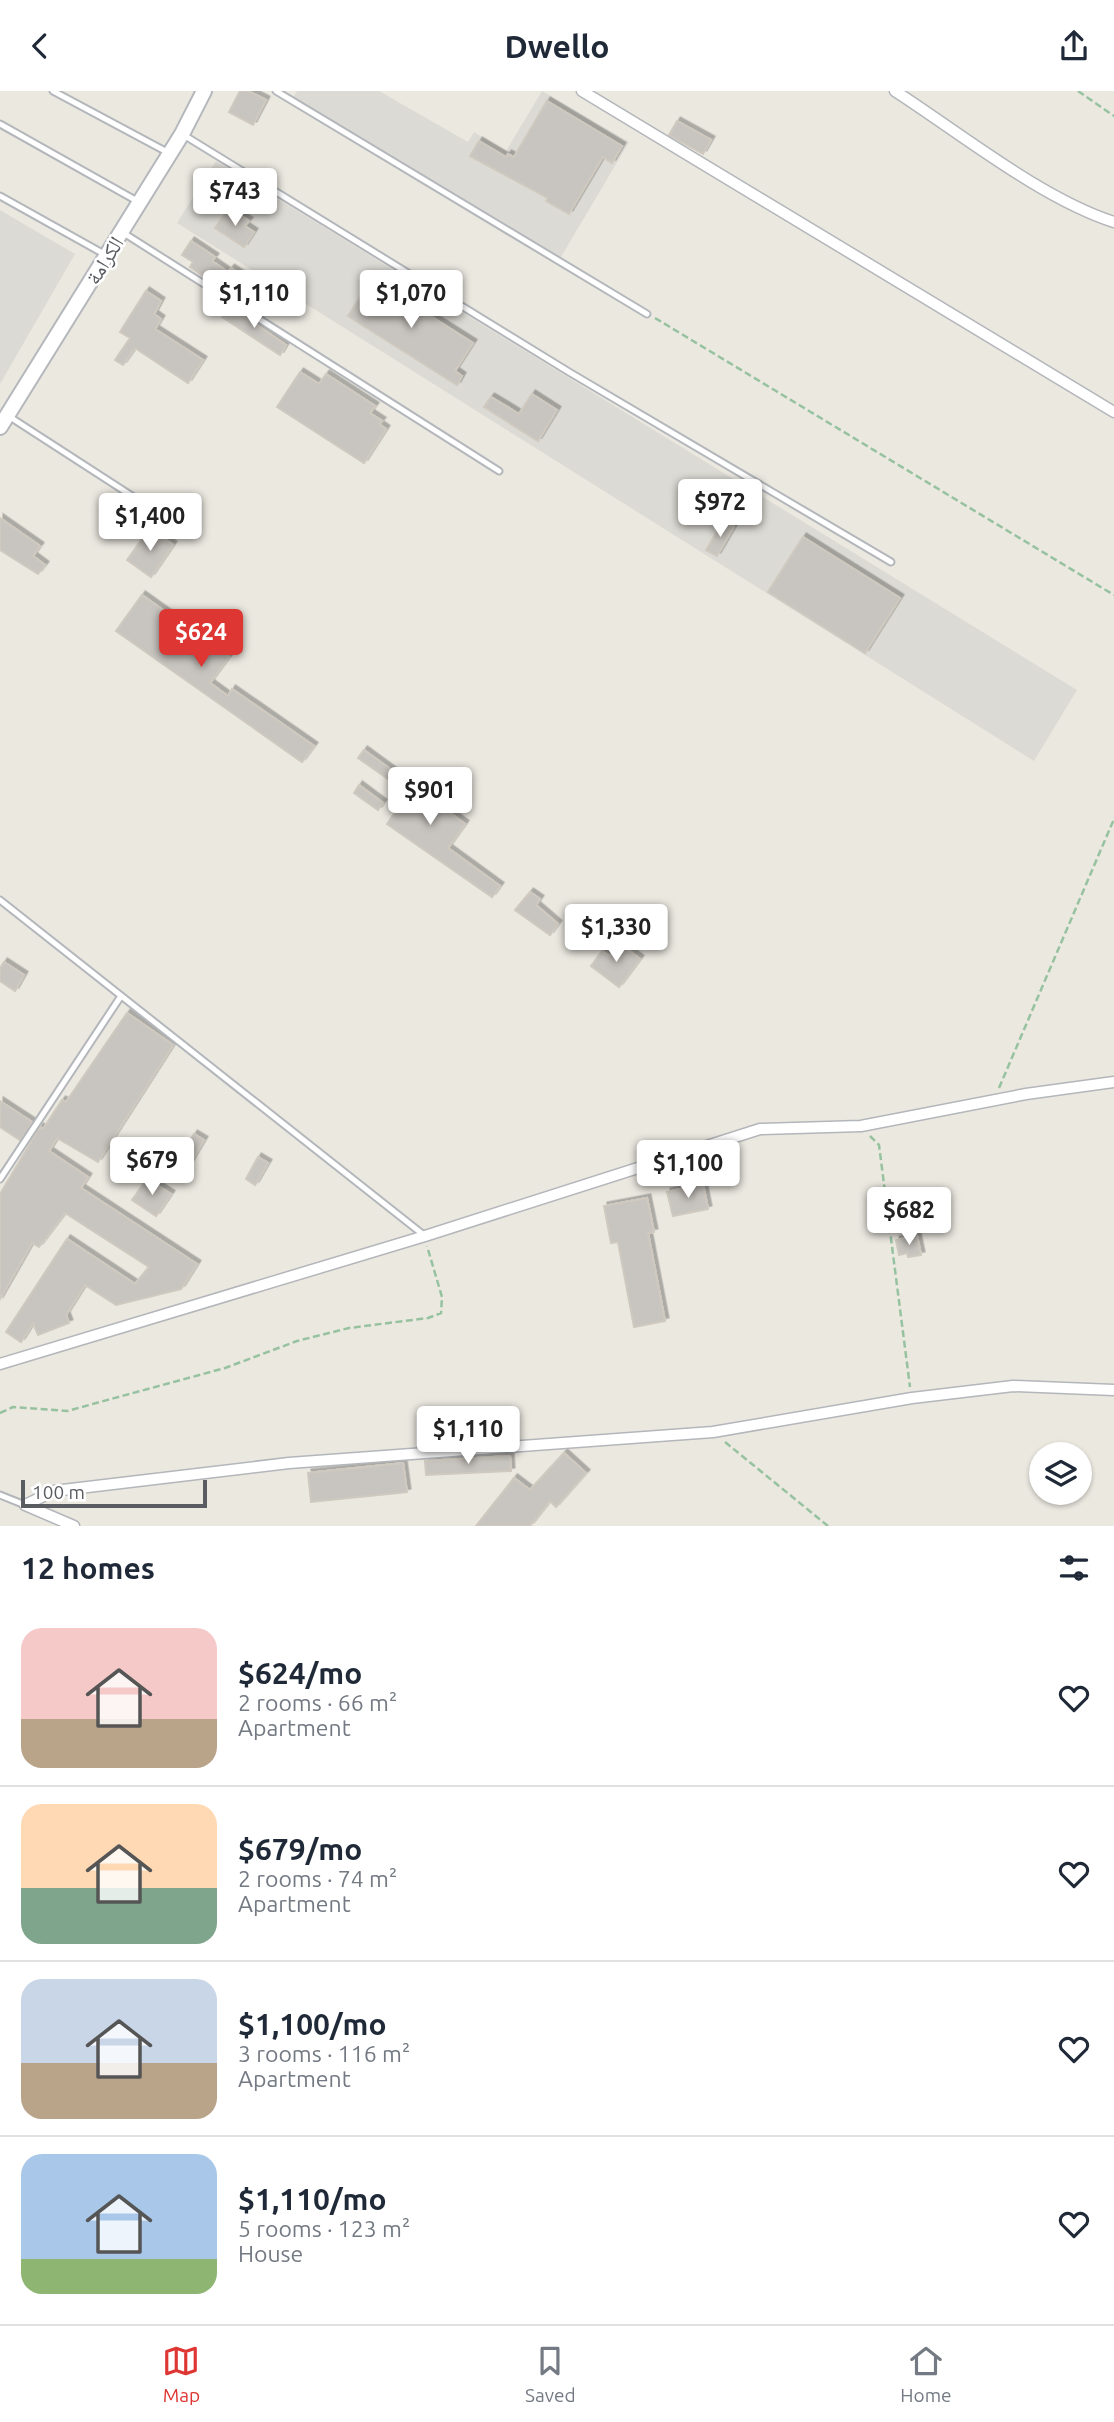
<!DOCTYPE html>
<html lang="en">
<head>
<meta charset="utf-8">
<style>
  :root { --surface:#fff; --page:#f2f2f3; --text:#1f2937; --muted:#747a83; --line:#e0e1e3; --accent:#de3633 }
  body { margin:0; font-family:Ubuntu,"Noto Naskh Arabic",sans-serif; background:var(--page); color:var(--text); height:100vh; display:flex; flex-direction:column; font-size:26px; white-space:nowrap }
  * { box-sizing:border-box; margin:0 }
  p { font-size:23px; color:var(--muted) }
  .icon { flex:none; width:38px; height:38px; fill:none; stroke:currentColor; stroke-width:2; stroke-linecap:round; stroke-linejoin:round }
  .map { position:relative; height:1435px; overflow:hidden }
  .details { display:flex; flex-direction:column; background:var(--surface); flex:1 }
  .details>* { flex:none }
  .controls { position:absolute; left:1029px; top:1351px; display:grid; gap:14px }
  .controls a { display:grid; place-items:center; width:63px; height:63px; border-radius:50%; background:var(--surface); box-shadow:0 2px 5px #0004; font-size:35px }
  .scale { position:absolute; left:21px; bottom:18px; width:186px; box-sizing:border-box; padding-left:7px; border:4px solid #595c60; border-top:0; font-size:19px; line-height:24px; white-space:nowrap; color:#595c60; -webkit-text-stroke:5px #fff; paint-order:stroke }
  .price { position:absolute; translate:-50% -60px; padding:0 16px; border-radius:7px; background:#fff; color:#222; font-size:23px; line-height:46px; filter:drop-shadow(0 2px 4px #0008) }
  .price::after { content:''; position:absolute; left:50%; top:42px; width:21px; height:16px; margin-left:-10px; background:inherit; clip-path:polygon(0 0,100% 0,50% 100%) }
  .price.current { background:var(--accent); color:#fff }
  ul { padding:0; list-style:none }
  li { display:flex; align-items:center; gap:21px; height:175px; padding:0 21px }
  li+li { border-top:2px solid var(--line) }
  li span { display:grid; place-items:center; flex:none; width:196px; height:140px; border-radius:21px; color:#555 }
  li>.icon { margin-inline-start:auto }
  span .icon { width:84px; height:84px; fill:#fffc; stroke-width:1 }
  li b { font-size:30px }
  h2 { display:flex; justify-content:space-between; align-items:center; height:84px; padding:0 21px; font-size:30px }
  header { display:flex; justify-content:space-between; align-items:center; height:91px; padding:0 21px; background:var(--surface); font-size:32px; font-weight:700 }
  .tab-bar { display:flex; justify-content:space-around; align-items:center; height:98px; border-top:2px solid var(--line); background:var(--surface); font-size:19px; color:var(--muted) }
  .tab-bar a { display:grid; justify-items:center; gap:4px }
  .tab-bar .current { color:var(--accent) }
  .map>svg:first-child { display:block }
  .industrial { fill:#dcdad4 }
  .building { fill:#c8c4bf; stroke:#cfc9bf; stroke-width:2; filter:url(#shadow) }
  .lines { fill:none; stroke-linecap:round; stroke-linejoin:round }
  .lane-casing { stroke:#b3b6ba; stroke-width:9 }
  .street-casing { stroke:#b3b6ba; stroke-width:13 }
  .secondary-casing { stroke:#b4b7bc; stroke-width:18 }
  .path { stroke:#97c2a0; stroke-width:2.5; stroke-dasharray:7 3.5; stroke-linecap:butt }
  .lane { stroke:#fff; stroke-width:5 }
  .street { stroke:#fff; stroke-width:10 }
  .secondary { stroke:#fff; stroke-width:14 }
  .labels { text-anchor:middle; dominant-baseline:central; stroke-width:5; stroke-linejoin:round; paint-order:stroke }
  .street-label { font-size:21px; fill:#595c60; stroke:#fff }
</style>
</head>
<body>
<header><svg class="icon" aria-label="back" viewBox="0 0 24 24"><path d="M15 5l-7 7 7 7"/></svg>Dwello<svg class="icon" aria-label="share" viewBox="0 0 24 24"><path d="M12 15V3M7 8l5-5 5 5M5 13v7h14v-7"/></svg></header>
<div class="map">
<svg width="1114" height="1435" viewBox="0 0 1114 1435">
  <defs>
    <filter id="shadow"><feDropShadow dx="3.5" dy="-3.5" stdDeviation="0" flood-color="#0004"/></filter>
  </defs>
  <rect width="100%" height="100%" fill="#ebe8e0"/>
  <path class="industrial" d="M 297,0 L 379,0 L 468,51 L 474,41 L 506,60 L 542,0 L 629,51 L 561,166 L 291,10 Z
    M 216,70 L 1077,599 L 1034,670 L 177,132 Z
    M 0,119 L 75,163 L 0,293 Z"/>
  <path class="building" d="M 240,0 L 248,0 L 266,9 L 253,34 L 229,21 Z
    M 547,10 L 622,55 L 612,72 L 603,66 L 569,123 L 546,110 L 548,107 L 470,65 L 479,50 L 506,66 L 508,63 L 514,66 Z
    M 677,30 L 711,49 L 703,63 L 669,44 Z
    M 229,117 L 249,130 L 245,135 L 254,141 L 244,156 L 215,137 Z
    M 191,150 L 215,166 L 212,170 L 228,181 L 231,177 L 259,196 L 246,214 L 190,176 L 193,171 L 182,164 Z
    M 372,188 L 473,252 L 455,280 L 462,285 L 457,294 L 348,225 Z
    M 146,200 L 161,210 L 154,223 L 161,228 L 155,238 L 203,269 L 188,292 L 135,257 L 123,274 L 115,269 L 130,247 L 120,241 Z
    M 229,215 L 286,254 L 280,264 L 222,226 Z
    M 300,281 L 319,293 L 326,283 L 375,315 L 370,322 L 382,330 L 379,333 L 386,338 L 364,372 L 277,316 Z
    M 532,303 L 557,319 L 538,350 L 484,316 L 491,306 L 519,323 Z
    M 0,427 L 40,455 L 33,465 L 45,474 L 38,483 L 0,459 Z
    M 723,430 L 734,436 L 717,465 L 706,459 Z
    M 150,437 L 173,454 L 151,486 L 127,469 Z
    M 803,446 L 900,507 L 865,562 L 768,501 Z
    M 142,504 L 229,566 L 210,592 L 228,605 L 232,598 L 314,655 L 302,671 L 116,540 Z
    M 364,659 L 465,733 L 448,757 L 500,795 L 492,806 L 387,733 L 408,702 L 358,667 Z
    M 359,694 L 383,712 L 378,719 L 354,702 Z
    M 530,801 L 540,808 L 536,814 L 558,833 L 550,844 L 515,819 Z
    M 619,852 L 640,868 L 619,896 L 591,875 L 602,860 L 610,865 Z
    M 4,871 L 24,884 L 15,900 L 0,890 L 0,877 Z
    M 127,922 L 173,954 L 98,1071 L 57,1047 L 49,1060 L 88,1086 L 81,1097 L 197,1173 L 181,1198 L 116,1214 L 85,1194 L 66,1224 L 69,1232 L 38,1244 L 33,1232 L 21,1251 L 6,1241 L 67,1148 L 135,1193 L 149,1176 L 65,1122 L 39,1156 L 32,1152 L 0,1208 L 0,1103 L 40,1036 L 43,1038 L 62,1009 L 66,1011 Z
    M 0,1010 L 32,1031 L 20,1049 L 0,1036 Z
    M 194,1043 L 204,1049 L 185,1081 L 174,1075 Z
    M 258,1066 L 268,1072 L 255,1094 L 246,1088 Z
    M 147,1088 L 171,1103 L 156,1125 L 132,1109 Z
    M 703,1093 L 708,1118 L 673,1125 L 667,1101 Z
    M 647,1107 L 654,1141 L 648,1142 L 665,1230 L 634,1236 L 618,1151 L 611,1152 L 604,1115 Z
    M 917,1145 L 921,1164 L 908,1166 L 907,1162 L 899,1164 L 896,1149 Z
    M 564,1362 L 586,1382 L 556,1416 L 550,1410 L 530,1435 L 476,1435 L 514,1387 L 530,1399 Z
    M 510,1365 L 511,1380 L 426,1384 L 425,1370 Z
    M 403,1372 L 407,1401 L 311,1411 L 308,1382 Z"/>
  <g class="lines">
    <defs>
      <path id="lane" d="M 53,0 L 167,61
        M 276,0 L 647,223
        M 0,33 L 137,110
        M 182,43 L 569,281 L 891,471
        M 0,105 L 104,163
        M 122,141 L 499,380
        M 10,326 L 146,414
        M 0,809 L 425,1145
        M 0,1088 L 121,905
        M 0,1404 L 25,1414"/>
      <path id="street" d="M 582,0 L 1114,321
        M 895,0 C 960,42 1042,108 1114,131
        M 0,1273 L 425,1145 L 760,1038 L 861,1035 L 1026,1003 L 1114,991
        M 25,1414 L 54,1400 L 289,1372 L 713,1341 L 912,1307 L 1013,1295 L 1114,1299
        M 25,1414 L 74,1435"/>
      <path id="secondary" d="M 0,336 L 182,43 L 204,0"/>
    </defs>
    <use href="#lane" class="lane-casing"/>
    <use href="#street" class="street-casing"/>
    <use href="#secondary" class="secondary-casing"/>
    <path class="path" d="M 1078,0 L 1114,25
      M 655,227 L 1114,504
      M 999,997 L 1114,728
      M 870,1045 L 879,1054 L 910,1296
      M 0,1322 L 13,1316 L 67,1320 L 225,1277 L 297,1250 L 349,1237 L 428,1227 L 441,1222 L 442,1206 L 427,1155
      M 725,1351 L 828,1435"/>
    <use href="#lane" class="lane"/>
    <use href="#street" class="street"/>
    <use href="#secondary" class="secondary"/>
  </g>
  <g class="labels">
    <g class="street-label">
      <text transform="translate(104 169) rotate(-58)">الكرامة</text>
    </g>
  </g>
</svg>
<div class="controls">
<a><svg class="icon" aria-label="layers" viewBox="0 0 24 24"><path d="M12 4l9 5-9 5-9-5zM3 14l9 5 9-5"/></svg></a>
</div>
<div class="scale">100 m</div>
<b class="price" style="left:235px;top:137px">$743</b>
<b class="price" style="left:254px;top:239px">$1,110</b>
<b class="price" style="left:411px;top:239px">$1,070</b>
<b class="price" style="left:720px;top:448px">$972</b>
<b class="price" style="left:150px;top:462px">$1,400</b>
<b class="price current" style="left:201px;top:578px">$624</b>
<b class="price" style="left:430px;top:736px">$901</b>
<b class="price" style="left:616px;top:873px">$1,330</b>
<b class="price" style="left:152px;top:1106px">$679</b>
<b class="price" style="left:688px;top:1109px">$1,100</b>
<b class="price" style="left:909px;top:1156px">$682</b>
<b class="price" style="left:468px;top:1375px">$1,110</b>
</div>
<section class="details">
<h2>12 homes<svg class="icon" aria-label="filters" viewBox="0 0 24 24"><path d="M4 7h16M4 17h16"/><circle cx="9" cy="7" r="2"/><circle cx="15" cy="17" r="2"/></svg></h2>
<ul>
<li><span style="background:linear-gradient(#f6c9c9 65%,#b9a48a 0)"><svg class="icon" aria-label="home" viewBox="0 0 24 24"><path d="M3 11l9-7 9 7M6 9v11h12V9"/></svg></span><div><b>$624/mo</b><p>2 rooms · 66 m²</p><p>Apartment</p></div><svg class="icon" aria-label="heart" viewBox="0 0 24 24"><path d="M12 20l-8-8c-3-5 5-10 8-4 3-6 11-1 8 4z"/></svg></li>
<li><span style="background:linear-gradient(#ffd9b3 60%,#7fa58c 0)"><svg class="icon" aria-label="home" viewBox="0 0 24 24"><path d="M3 11l9-7 9 7M6 9v11h12V9"/></svg></span><div><b>$679/mo</b><p>2 rooms · 74 m²</p><p>Apartment</p></div><svg class="icon" aria-label="heart" viewBox="0 0 24 24"><path d="M12 20l-8-8c-3-5 5-10 8-4 3-6 11-1 8 4z"/></svg></li>
<li><span style="background:linear-gradient(#c9d6e8 60%,#b9a48a 0)"><svg class="icon" aria-label="home" viewBox="0 0 24 24"><path d="M3 11l9-7 9 7M6 9v11h12V9"/></svg></span><div><b>$1,100/mo</b><p>3 rooms · 116 m²</p><p>Apartment</p></div><svg class="icon" aria-label="heart" viewBox="0 0 24 24"><path d="M12 20l-8-8c-3-5 5-10 8-4 3-6 11-1 8 4z"/></svg></li>
<li><span style="background:linear-gradient(#a9c7e8 75%,#8fb573 0)"><svg class="icon" aria-label="home" viewBox="0 0 24 24"><path d="M3 11l9-7 9 7M6 9v11h12V9"/></svg></span><div><b>$1,110/mo</b><p>5 rooms · 123 m²</p><p>House</p></div><svg class="icon" aria-label="heart" viewBox="0 0 24 24"><path d="M12 20l-8-8c-3-5 5-10 8-4 3-6 11-1 8 4z"/></svg></li>
</ul>
</section>
<nav class="tab-bar">
<a class="current"><svg class="icon" aria-label="map" viewBox="0 0 24 24"><path d="M3 6l6-2 6 2 6-2v14l-6 2-6-2-6 2zM9 4v14M15 6v14"/></svg>Map</a>
<a><svg class="icon" aria-label="saved" viewBox="0 0 24 24"><path d="M7 4h10v16l-5-4-5 4z"/></svg>Saved</a>
<a><svg class="icon" aria-label="home" viewBox="0 0 24 24"><path d="M3 11l9-7 9 7M6 9v11h12V9"/></svg>Home</a>
</nav>
</body>
</html>
